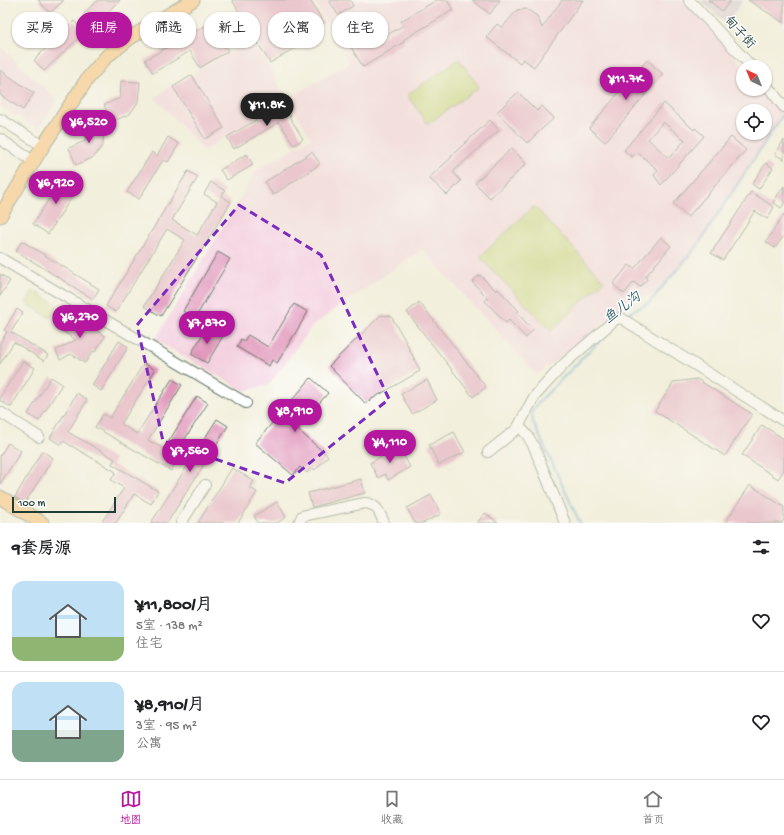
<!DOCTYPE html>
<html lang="zh">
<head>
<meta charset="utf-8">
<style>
  :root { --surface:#fff; --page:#f2f2f2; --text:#202124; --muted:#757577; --line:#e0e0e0; --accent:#b5179e }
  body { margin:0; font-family:"Gochi Hand","LXGW WenKai TC",sans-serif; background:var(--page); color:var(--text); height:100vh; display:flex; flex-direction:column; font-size:15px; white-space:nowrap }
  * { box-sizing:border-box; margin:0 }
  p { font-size:13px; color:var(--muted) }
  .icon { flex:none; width:22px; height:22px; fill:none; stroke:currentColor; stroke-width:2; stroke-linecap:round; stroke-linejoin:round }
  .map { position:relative; height:523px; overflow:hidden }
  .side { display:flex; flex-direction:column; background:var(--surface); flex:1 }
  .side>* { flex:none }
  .guide { position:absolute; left:12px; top:12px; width:400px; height:36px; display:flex; gap:8px }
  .needle { width:26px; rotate:317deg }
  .buttons { position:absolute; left:736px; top:60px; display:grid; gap:8px }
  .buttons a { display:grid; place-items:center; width:36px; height:36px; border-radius:50%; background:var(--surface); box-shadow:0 1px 3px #0004; font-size:20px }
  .scale { position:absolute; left:12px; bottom:10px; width:104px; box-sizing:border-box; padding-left:4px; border:2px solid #1f3d34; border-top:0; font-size:11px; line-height:14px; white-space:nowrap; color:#1f3d34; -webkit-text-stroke:3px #fff; paint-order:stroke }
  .price { position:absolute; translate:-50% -34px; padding:0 9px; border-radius:14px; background:var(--accent); color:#fff; font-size:13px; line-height:26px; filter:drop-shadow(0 1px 2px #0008) }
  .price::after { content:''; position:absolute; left:50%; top:24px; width:12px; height:9px; margin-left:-6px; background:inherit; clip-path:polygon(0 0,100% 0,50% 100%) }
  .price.on { background:#222; color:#fff }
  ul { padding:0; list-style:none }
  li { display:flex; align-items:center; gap:12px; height:100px; padding:0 12px }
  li+li { border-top:1px solid var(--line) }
  li span { display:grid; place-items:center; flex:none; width:112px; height:80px; border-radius:12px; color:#555 }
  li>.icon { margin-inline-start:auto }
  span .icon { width:48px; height:48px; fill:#fffc; stroke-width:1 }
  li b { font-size:17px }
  h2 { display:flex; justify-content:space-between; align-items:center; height:48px; padding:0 12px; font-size:17px }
  .tag { padding:0 14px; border-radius:16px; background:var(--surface); box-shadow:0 1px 3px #0004; font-size:14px; line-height:36px }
  .tag.on { background:var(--accent); color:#fff }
  .dock { display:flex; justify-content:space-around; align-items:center; height:56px; border-top:1px solid var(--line); background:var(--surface); font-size:11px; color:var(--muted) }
  .dock a { display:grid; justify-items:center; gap:2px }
  .dock .on { color:var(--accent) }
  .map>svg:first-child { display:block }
  .built { fill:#f3cfde; fill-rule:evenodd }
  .industrial { fill:#cfbdce }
  .green { fill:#c4d173; stroke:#728754 }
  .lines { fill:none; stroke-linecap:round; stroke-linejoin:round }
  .stream { stroke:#52a3cc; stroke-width:2 }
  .building { fill:#e096ba; fill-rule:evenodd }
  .minor-casing { stroke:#697b6f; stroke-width:12 }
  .major-casing { stroke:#697b6f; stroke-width:15 }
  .minor { stroke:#fff; stroke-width:10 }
  .major { stroke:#fbbd6e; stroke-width:13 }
  .marked { fill:none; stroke:#7b2cbf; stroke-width:3; stroke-dasharray:8 5; stroke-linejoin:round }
  .labels { text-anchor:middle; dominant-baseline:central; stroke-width:3; stroke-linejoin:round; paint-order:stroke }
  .street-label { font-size:13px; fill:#1f3d34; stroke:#fff }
  .water-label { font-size:14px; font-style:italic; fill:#316169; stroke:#fff }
</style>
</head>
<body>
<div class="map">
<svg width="784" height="523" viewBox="0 0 784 523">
  <rect width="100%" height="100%" fill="#fff"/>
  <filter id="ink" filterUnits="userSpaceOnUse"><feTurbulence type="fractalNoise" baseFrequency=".025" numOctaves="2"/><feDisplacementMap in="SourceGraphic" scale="8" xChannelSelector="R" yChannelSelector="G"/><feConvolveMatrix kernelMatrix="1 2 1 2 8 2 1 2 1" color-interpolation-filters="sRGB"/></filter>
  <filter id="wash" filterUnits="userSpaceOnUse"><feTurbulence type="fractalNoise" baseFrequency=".012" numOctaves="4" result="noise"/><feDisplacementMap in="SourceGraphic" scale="16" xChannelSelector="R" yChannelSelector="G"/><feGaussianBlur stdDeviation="0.9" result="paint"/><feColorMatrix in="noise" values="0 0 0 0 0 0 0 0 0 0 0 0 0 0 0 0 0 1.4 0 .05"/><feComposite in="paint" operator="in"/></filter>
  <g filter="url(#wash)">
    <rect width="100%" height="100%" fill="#f2efdc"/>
    <path class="built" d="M 314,0 L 684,0 L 691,5 L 743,67 L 743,89 L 762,89 L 783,114 L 697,251 L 658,293 L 633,301 L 537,375 L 422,249 L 313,325 L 269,385 L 244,391 L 155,340 L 257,170 L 311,138 L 287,99 L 204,150 L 155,98 L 168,88 L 253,39 L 287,99 L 349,63 ZM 743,111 L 765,111 L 765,133 L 743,133 Z
      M 0,46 L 57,100 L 39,129 L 0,106 Z"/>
    <path class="industrial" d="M 700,0 L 743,0 L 727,24 Z"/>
    <path class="green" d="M 459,59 L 479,87 L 428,124 L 407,95 Z
      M 534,206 L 604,281 L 551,331 L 480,257 Z
      M 33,290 L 57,305 L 50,318 L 26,303 Z"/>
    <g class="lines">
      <path class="stream" d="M 626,317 L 634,310 L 649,303 L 697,246 L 784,113
        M 580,523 L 533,422 L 532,412 L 538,403 L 610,330"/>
    </g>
    <g id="blocks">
      <path class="building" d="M 38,0 L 64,0 L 50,13 Z
        M 98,0 L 120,0 L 95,24 L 84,13 Z
        M 232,0 L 310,0 L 324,23 L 300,37 L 304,43 L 270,63 Z
        M 329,0 L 350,0 L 353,6 L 338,15 Z
        M 437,0 L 447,0 L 453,10 L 403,40 L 404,42 L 363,67 L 339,27 L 354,19 L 370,45 L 404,25 L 401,21 Z
        M 472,0 L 500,0 L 490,14 Z
        M 562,0 L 583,0 L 534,67 L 523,59 L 520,63 L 486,37 L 497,24 L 502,28 L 517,10 L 526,9 L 537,16 L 542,28 Z
        M 708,0 L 731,0 L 722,11 Z
        M 748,0 L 784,0 L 784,23 Z
        M 74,21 L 85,32 L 44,71 L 34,60 Z
        M 210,23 L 228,51 L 200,68 L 190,51 L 153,73 L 145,60 Z
        M 647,60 L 663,74 L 605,142 L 589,128 Z
        M 0,70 L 34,93 L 23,110 L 0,95 Z
        M 192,75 L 224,128 L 205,139 L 173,87 Z
        M 121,81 L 140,82 L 138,102 L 130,114 L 111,122 L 104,105 L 120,98 Z
        M 518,92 L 537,111 L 542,106 L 554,118 L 527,143 L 497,112 Z
        M 664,103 L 694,130 L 695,128 L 704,136 L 661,185 L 654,175 L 658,170 L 637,152 L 632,157 L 624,150 ZM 663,122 L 685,140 L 669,158 L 648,139 Z
        M 284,104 L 291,116 L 289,116 L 303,139 L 294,145 L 279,122 L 234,149 L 227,137 Z
        M 490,120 L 499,130 L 454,171 L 454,173 L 461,181 L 447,195 L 429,178 L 452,157 L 451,156 Z
        M 86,124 L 104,125 L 103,145 L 94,157 L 76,165 L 69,148 L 85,141 Z
        M 168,137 L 179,144 L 168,162 L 163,160 L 139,199 L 127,192 L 152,152 L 157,156 Z
        M 731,137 L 746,150 L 688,217 L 673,204 Z
        M 784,140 L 784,160 L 775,154 Z
        M 512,148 L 526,164 L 490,198 L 475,183 Z
        M 312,152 L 320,164 L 273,195 L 265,182 Z
        M 247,154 L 253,165 L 227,180 L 220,170 Z
        M 766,163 L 773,168 L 759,189 L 752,184 Z
        M 188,171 L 198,177 L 172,220 L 197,235 L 217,202 L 204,194 L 211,182 L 225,191 L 221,196 L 231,202 L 161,316 L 144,306 L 185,240 L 167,229 L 116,312 L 106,306 Z
        M 63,177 L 79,186 L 48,234 L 33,224 Z
        M 784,186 L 784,204 L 781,208 L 773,202 Z
        M 751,192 L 774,207 L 767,219 L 755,211 L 723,260 L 711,253 Z
        M 784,214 L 784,236 L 775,248 L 766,242 Z
        M 661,237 L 671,246 L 645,277 L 647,279 L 640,287 L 634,282 L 624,294 L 613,284 L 629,265 L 634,269 Z
        M 22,241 L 99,289 L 93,299 L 16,251 Z
        M 218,252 L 230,259 L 197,315 L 193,313 L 191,316 L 183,311 Z
        M 0,274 L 10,281 L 0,296 Z
        M 480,275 L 496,291 L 498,289 L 519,311 L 517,313 L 533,330 L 526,338 L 509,320 L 506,323 L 485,301 L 488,298 L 472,282 Z
        M 419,302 L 486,387 L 473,397 L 407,312 Z
        M 294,304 L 308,312 L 277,363 L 272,360 L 269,366 L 237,347 L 241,339 L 244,341 L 248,335 L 268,347 Z
        M 17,309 L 23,313 L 11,332 L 48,355 L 44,361 L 14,342 L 0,364 L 0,343 L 7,332 L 4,330 Z
        M 69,313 L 105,336 L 95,352 L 93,351 L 85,363 L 71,354 L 60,360 L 56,350 L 76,340 L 59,329 Z
        M 381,315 L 391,316 L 405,340 L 420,371 L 365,403 L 329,366 Z
        M 207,327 L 223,336 L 207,363 L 191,354 Z
        M 119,341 L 128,347 L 101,391 L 92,385 Z
        M 23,361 L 35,368 L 11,407 L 0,401 L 0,397 Z
        M 144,363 L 155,370 L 121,424 L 137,434 L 172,379 L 182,385 L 148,440 L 164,449 L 197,396 L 208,403 L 174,456 L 178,458 L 171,471 L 95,427 L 103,414 L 110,418 Z
        M 51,377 L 62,384 L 39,421 L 28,414 Z
        M 311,378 L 328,393 L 297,429 L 328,456 L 315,470 L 312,467 L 307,473 L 300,467 L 293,475 L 255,443 Z
        M 697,379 L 752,414 L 725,456 L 655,411 L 674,382 Z
        M 427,380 L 437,400 L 412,414 L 401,394 Z
        M 77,393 L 87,400 L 68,432 L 115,459 L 112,464 L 158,491 L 151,504 L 134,494 L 116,523 L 101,523 L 124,488 L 111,480 L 116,472 L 63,441 L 61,445 L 50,438 Z
        M 217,419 L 228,426 L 174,512 L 167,523 L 151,523 Z
        M 762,425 L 784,439 L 784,470 L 778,479 L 742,455 Z
        M 454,432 L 465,452 L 439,465 L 429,445 Z
        M 8,443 L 21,451 L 0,484 L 0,456 Z
        M 399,447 L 410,467 L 388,480 L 385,474 L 378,478 L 370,463 Z
        M 42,451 L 53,458 L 25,503 L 15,497 Z
        M 232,468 L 254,481 L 250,488 L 257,492 L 238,523 L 198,523 Z
        M 361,479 L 365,493 L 312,507 L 308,493 Z
        M 750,485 L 784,507 L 784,519 L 782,523 L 725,523 Z
        M 431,495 L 441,514 L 423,523 L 415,523 L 407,508 Z
        M 277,502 L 286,517 L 277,523 L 258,523 L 254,516 Z
        M 485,513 L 498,523 L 477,523 Z"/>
    </g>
  </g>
  <g filter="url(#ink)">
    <use href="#blocks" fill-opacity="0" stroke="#697b6f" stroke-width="1"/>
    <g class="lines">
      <defs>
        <path id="minor" d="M 689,0 L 752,67
          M 765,83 L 784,107
          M 0,119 L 43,146
          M 0,139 L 33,161
          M 0,258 L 246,403
          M 0,412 L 39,437
          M 519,426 L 528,436 L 534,447 L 565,523
          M 488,452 L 517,429 L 534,397 L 543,387 L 565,363 L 616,319 L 621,318 L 784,421
          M 181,523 L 205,485
          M 299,523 L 302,516 L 365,503 C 377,504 380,513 384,523"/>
        <path id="major" d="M 0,216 L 43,146 L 88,78 L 106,57 L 130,38 L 193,0
          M 0,497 L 42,523"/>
      </defs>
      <use href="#minor" class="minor-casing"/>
      <use href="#major" class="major-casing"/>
      <use href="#minor" class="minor"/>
      <use href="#major" class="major"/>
    </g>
  </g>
  <path d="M0 0H784V523H0ZM 239,205 L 321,255 L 389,399 L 285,483 L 163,441 L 137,325 Z" fill="#f2efdc" fill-opacity=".55" fill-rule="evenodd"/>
  <path class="marked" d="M 239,205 L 321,255 L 389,399 L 285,483 L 163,441 L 137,325 Z"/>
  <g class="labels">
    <g class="street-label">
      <text transform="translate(739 33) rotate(47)">甸子街</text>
    </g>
    <g class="water-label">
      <text transform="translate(623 309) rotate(-37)">鱼儿沟</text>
    </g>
  </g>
</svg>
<div class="buttons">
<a><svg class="needle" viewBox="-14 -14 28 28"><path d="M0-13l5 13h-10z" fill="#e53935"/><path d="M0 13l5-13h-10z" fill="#757577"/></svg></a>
<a><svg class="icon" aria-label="locate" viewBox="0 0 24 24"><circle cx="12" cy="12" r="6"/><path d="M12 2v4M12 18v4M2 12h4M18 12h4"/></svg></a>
</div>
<div class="scale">100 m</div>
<b class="price" style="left:626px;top:101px">¥11.7K</b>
<b class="price on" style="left:267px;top:127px">¥11.8K</b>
<b class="price" style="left:89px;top:144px">¥6,520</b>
<b class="price" style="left:56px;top:205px">¥6,920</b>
<b class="price" style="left:80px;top:339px">¥6,270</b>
<b class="price" style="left:207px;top:345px">¥7,870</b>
<b class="price" style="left:295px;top:433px">¥8,910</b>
<b class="price" style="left:390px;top:464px">¥4,110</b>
<b class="price" style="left:190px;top:473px">¥7,560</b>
<div class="guide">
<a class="tag">买房</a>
<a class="tag on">租房</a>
<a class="tag">筛选</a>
<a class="tag">新上</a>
<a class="tag">公寓</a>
<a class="tag">住宅</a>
</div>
</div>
<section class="side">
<h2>9套房源<svg class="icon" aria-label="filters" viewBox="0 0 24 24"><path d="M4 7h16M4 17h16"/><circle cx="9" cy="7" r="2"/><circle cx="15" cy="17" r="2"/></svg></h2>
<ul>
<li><span style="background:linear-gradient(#bfe0f5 70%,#8fb573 0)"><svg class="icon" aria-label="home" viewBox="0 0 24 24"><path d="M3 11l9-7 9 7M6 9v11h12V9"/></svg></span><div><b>¥11,800/月</b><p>5室 · 138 m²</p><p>住宅</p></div><svg class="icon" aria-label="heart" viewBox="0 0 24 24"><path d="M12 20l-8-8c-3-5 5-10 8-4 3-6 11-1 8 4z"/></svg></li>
<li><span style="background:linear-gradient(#bfe0f5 60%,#7fa58c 0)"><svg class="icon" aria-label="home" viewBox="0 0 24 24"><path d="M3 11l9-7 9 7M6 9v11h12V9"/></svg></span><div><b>¥8,910/月</b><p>3室 · 95 m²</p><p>公寓</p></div><svg class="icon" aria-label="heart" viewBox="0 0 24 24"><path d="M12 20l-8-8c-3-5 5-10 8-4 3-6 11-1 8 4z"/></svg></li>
</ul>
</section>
<nav class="dock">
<a class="on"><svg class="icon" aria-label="map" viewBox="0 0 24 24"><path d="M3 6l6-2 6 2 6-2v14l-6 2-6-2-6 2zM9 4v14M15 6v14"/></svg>地图</a>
<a><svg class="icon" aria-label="saved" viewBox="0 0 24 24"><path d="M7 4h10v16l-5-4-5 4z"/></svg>收藏</a>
<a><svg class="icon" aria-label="home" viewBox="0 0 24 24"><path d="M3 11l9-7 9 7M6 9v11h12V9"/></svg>首页</a>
</nav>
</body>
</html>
